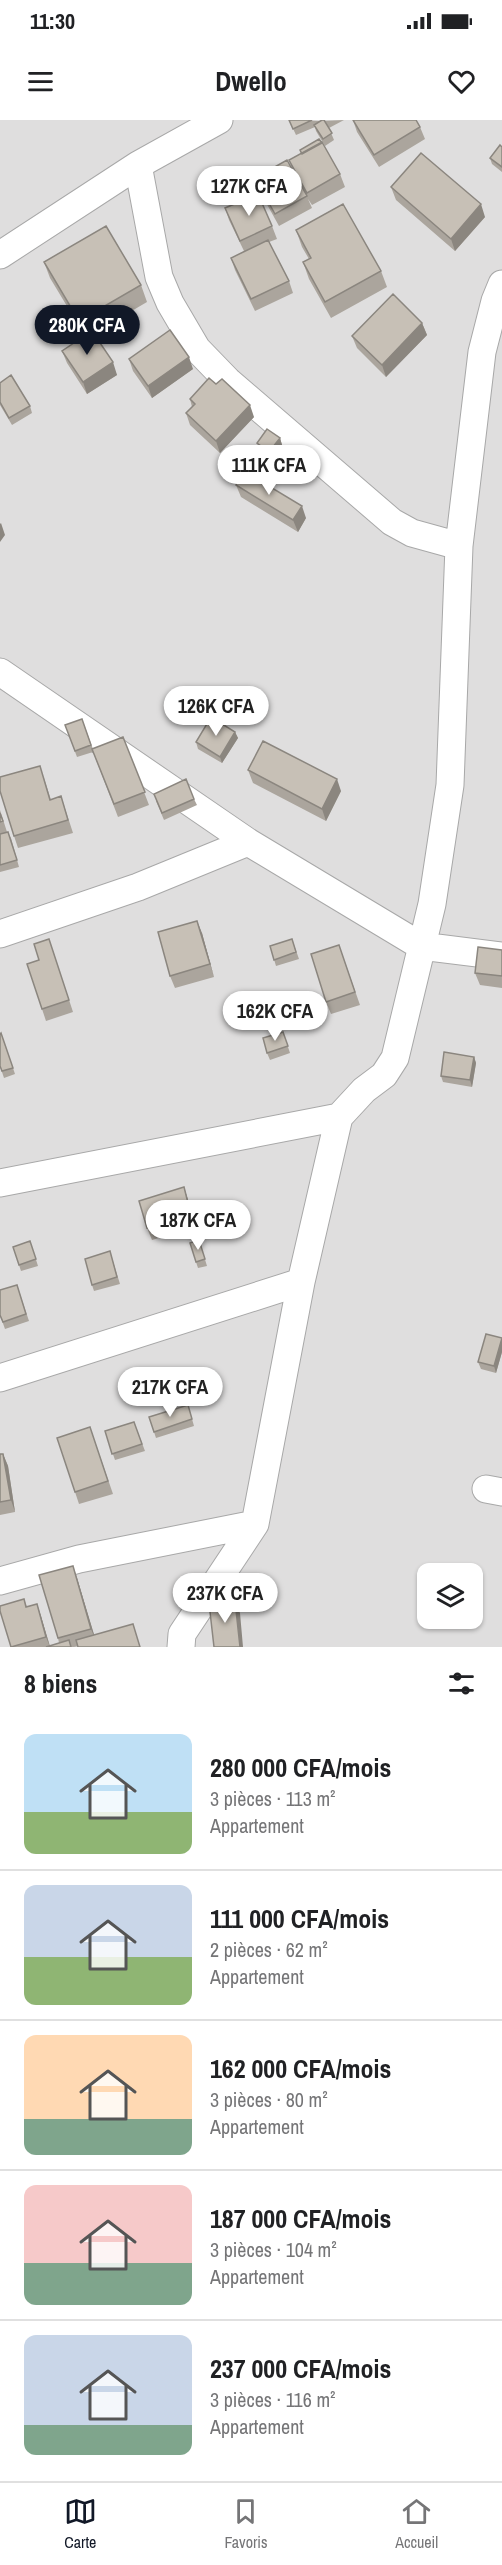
<!DOCTYPE html>
<html lang="fr">
<head>
<meta charset="utf-8">
<style>
  :root { --surface:#fff; --page:#f6f6f6; --text:#202124; --muted:#757577; --line:#e0e0e0; --accent:#111827 }
  body { margin:0; font-family:"Archivo Narrow",sans-serif; background:var(--page); color:var(--text); height:100vh; display:flex; flex-direction:column; font-size:22px; white-space:nowrap }
  * { box-sizing:border-box; margin:0 }
  p { font-size:20px; color:var(--muted) }
  .icon { flex:none; width:33px; height:33px; fill:none; stroke:currentColor; stroke-width:2; stroke-linecap:round; stroke-linejoin:round }
  .map { position:relative; height:1527px; overflow:hidden }
  .details { display:flex; flex-direction:column; background:var(--surface); flex:1 }
  .details>* { flex:none }
  .controls { position:absolute; left:417px; top:1443px; display:grid; gap:12px }
  .controls a { display:grid; place-items:center; width:66px; height:66px; border-radius:12px; background:var(--surface); box-shadow:0 2px 4px #0004; font-size:30px }
  .price { position:absolute; translate:-50% -51px; padding:0 14px; border-radius:21px; background:#fff; color:#222; font-size:20px; line-height:39px; filter:drop-shadow(0 2px 3px #0008) }
  .price::after { content:''; position:absolute; left:50%; top:36px; width:18px; height:14px; margin-left:-9px; background:inherit; clip-path:polygon(0 0,100% 0,50% 100%) }
  .price.selected { background:var(--accent); color:#fff }
  ul { padding:0; list-style:none }
  li { display:flex; align-items:center; gap:18px; height:150px; padding:0 24px }
  li+li { border-top:2px solid var(--line) }
  li span { display:grid; place-items:center; flex:none; width:168px; height:120px; border-radius:12px; color:#555 }
  li>.icon { margin-inline-start:auto }
  span .icon { width:72px; height:72px; fill:#fffc; stroke-width:1 }
  li b { font-size:26px }
  h2 { display:flex; justify-content:space-between; align-items:center; height:72px; padding:0 24px; font-size:26px }
  .status { display:flex; justify-content:space-between; align-items:center; height:42px; padding:0 30px; background:var(--surface); direction:ltr }
  .status svg { height:16px; fill:currentColor }
  header { display:flex; justify-content:space-between; align-items:center; height:78px; padding:0 24px; background:var(--surface); font-size:27px; font-weight:700 }
  .tab-bar { display:flex; justify-content:space-around; align-items:center; height:84px; border-top:2px solid var(--line); background:var(--surface); font-size:16px; color:var(--muted) }
  .tab-bar a { display:grid; justify-items:center; gap:3px }
  .tab-bar .selected { color:var(--accent) }
  .map>svg:first-child { display:block }
  .residential { fill:#dfdede; fill-rule:evenodd }
  .lines { fill:none; stroke-linecap:round; stroke-linejoin:round }
  .street-casing { stroke:#a8a8a8; stroke-width:29 }
  .street { stroke:#fff; stroke-width:27 }
  .wall { fill:#aba59d }
  .shaded-wall { fill:#8b867f }
  .building { fill:#c7c0b6; stroke:#8b867f; stroke-width:1.5 }
</style>
</head>
<body>
<div class="status"><b>11:30</b><svg viewBox="0 0 49 12"><path d="M0 12V9h3v3zM5 12V6h3v6zM10 12V3h3v9zM15 12V0h3v12zM26 1h20v11H26zM47 4h2v5h-2z"/></svg></div>
<header><svg class="icon" aria-label="menu" viewBox="0 0 24 24"><path d="M4 6h16M4 12h16M4 18h16"/></svg>Dwello<svg class="icon" aria-label="heart" viewBox="0 0 24 24"><path d="M12 20l-8-8c-3-5 5-10 8-4 3-6 11-1 8 4z"/></svg></header>
<div class="map">
<svg width="502" height="1527" viewBox="0 0 502 1527">
  <rect width="100%" height="100%" fill="#f2f0e8"/>
  <path class="residential" d="M 0,0 L 502,0 L 502,1527 L 0,1527 ZM 428,1454 L 472,1454 L 472,1498 L 428,1498 Z"/>
  <g class="lines">
    <defs>
      <path id="street" d="M 138,45 L 159,157 L 170,183 L 197,229 L 228,261 L 392,402 L 412,413 L 459,426
        M 0,135 L 138,45 L 219,0
        M 0,552 L 248,722 L 421,826 L 502,836
        M 0,814 L 138,767 L 248,722
        M 0,1063 L 339,997
        M 0,1258 L 301,1162
        M 486,1369 L 502,1372
        M 0,1461 L 79,1439 L 255,1404
        M 181,1527 L 182,1514 L 255,1404 L 301,1162 L 339,997 L 364,970 L 384,955 L 395,938 L 432,784 L 450,665 L 459,426 L 482,232 L 495,181 L 502,164"/>
    </defs>
    <use href="#street" class="street-casing"/>
    <use href="#street" class="street"/>
  </g>
  <path class="wall" d="M 289,0 L 321,1 L 344,0 L 329,8 L 334,20 L 325,26 L 316,11 L 315,7 L 296,15 Z
    M 353,0 L 420,7 L 425,19 L 379,47 L 357,12 Z
    M 502,27 L 502,52 L 492,44 L 490,38 Z
    M 300,30 L 340,54 L 345,67 L 312,85 L 308,79 L 312,88 L 279,106 L 259,70 L 255,58 L 293,50 L 289,40 L 301,34 Z
    M 391,67 L 485,97 L 455,131 L 396,80 Z
    M 225,88 L 272,106 L 277,119 L 269,122 L 289,161 L 293,173 L 255,191 L 235,150 L 231,138 L 244,131 L 229,100 Z
    M 296,110 L 381,151 L 387,167 L 331,198 L 309,159 L 303,142 L 309,139 L 302,127 Z
    M 44,142 L 141,165 L 147,182 L 94,213 L 117,255 L 87,274 L 67,243 L 62,231 L 85,216 L 50,158 Z
    M 422,203 L 427,215 L 386,257 L 357,228 L 352,216 Z
    M 129,239 L 193,249 L 152,278 L 133,251 Z
    M 0,263 L 30,286 L 32,293 L 12,305 L 0,285 Z
    M 190,279 L 254,297 L 220,333 L 190,305 L 186,293 L 192,287 Z
    M 280,318 L 282,325 L 272,338 L 260,329 L 257,323 Z
    M 236,365 L 306,398 L 298,412 L 241,377 Z
    M 82,599 L 93,629 L 123,617 L 149,685 L 118,697 L 93,632 L 77,637 L 65,605 Z
    M 235,612 L 238,618 L 222,643 L 198,629 L 196,622 Z
    M 248,650 L 341,671 L 326,701 L 253,663 Z
    M 44,658 L 51,680 L 61,676 L 73,713 L 18,728 L 14,716 Z
    M 194,679 L 197,685 L 164,700 L 156,681 Z
    M 0,690 L 7,712 L 11,718 L 19,747 L 0,752 Z
    M 202,813 L 214,857 L 175,868 L 170,856 Z
    M 292,819 L 299,839 L 276,846 L 270,826 Z
    M 339,825 L 360,885 L 331,894 L 326,882 Z
    M 502,830 L 502,868 L 480,865 L 475,853 Z
    M 53,831 L 73,892 L 46,901 L 42,889 L 39,840 Z
    M 283,912 L 290,933 L 270,940 L 267,933 Z
    M 1,913 L 15,954 L 4,958 L 0,946 Z
    M 474,937 L 476,943 L 472,967 L 443,962 L 441,956 Z
    M 184,1067 L 196,1107 L 152,1120 L 147,1108 Z
    M 199,1120 L 207,1146 L 198,1148 L 196,1142 Z
    M 30,1121 L 38,1146 L 21,1151 L 13,1127 Z
    M 112,1138 L 120,1164 L 94,1171 L 92,1165 Z
    M 17,1165 L 29,1201 L 5,1209 L 0,1195 Z
    M 502,1218 L 502,1232 L 496,1253 L 481,1249 L 478,1242 Z
    M 188,1285 L 194,1306 L 156,1318 L 149,1297 Z
    M 134,1302 L 145,1331 L 115,1340 L 105,1311 Z
    M 90,1307 L 113,1374 L 79,1384 L 75,1372 Z
    M 0,1334 L 3,1334 L 8,1346 L 15,1392 L 0,1395 Z
    M 77,1458 L 94,1515 L 137,1516 L 74,1527 L 11,1527 L 24,1479 L 27,1487 L 37,1484 L 50,1526 L 59,1523 L 58,1518 Z"/>
  <path class="shaded-wall" d="M 481,84 L 485,97 L 455,131 L 451,119 Z
    M 422,203 L 427,215 L 386,257 L 382,245 Z
    M 189,237 L 193,249 L 152,278 L 148,266 Z
    M 113,242 L 117,255 L 87,274 L 83,262 Z
    M 250,285 L 254,297 L 220,333 L 216,321 Z
    M 280,318 L 282,325 L 272,338 L 269,332 Z
    M 302,386 L 306,398 L 298,412 L 293,400 Z
    M 1,403 L 5,415 L 0,422 L 0,404 Z
    M 235,612 L 238,618 L 222,643 L 220,637 Z
    M 337,659 L 341,671 L 326,701 L 322,689 Z
    M 197,801 L 202,813 L 214,857 L 210,844 Z
    M 474,937 L 476,943 L 472,967 L 470,960 Z
    M 184,1067 L 188,1080 L 196,1107 L 191,1095 Z
    M 502,1218 L 502,1232 L 496,1253 L 494,1246 Z
    M 3,1334 L 8,1346 L 15,1392 L 11,1380 Z
    M 73,1446 L 77,1458 L 96,1521 L 91,1509 Z
    M 235,1481 L 240,1493 L 243,1527 L 240,1527 Z
    M 37,1484 L 41,1496 L 50,1527 L 46,1517 Z"/>
  <path class="building" d="M 289,0 L 312,0 L 293,9 Z
    M 322,0 L 324,0 L 332,13 L 323,19 L 314,5 Z
    M 353,0 L 416,0 L 420,7 L 374,35 Z
    M 319,19 L 322,23 L 302,34 L 300,30 Z
    M 322,22 L 340,54 L 307,73 L 289,40 Z
    M 500,25 L 502,27 L 502,47 L 490,38 Z
    M 421,33 L 481,84 L 451,119 L 391,67 Z
    M 287,40 L 307,76 L 275,94 L 255,58 Z
    M 258,74 L 272,106 L 240,121 L 225,88 Z
    M 343,84 L 381,151 L 325,182 L 303,142 L 311,138 L 296,110 Z
    M 106,106 L 141,165 L 79,201 L 44,142 Z
    M 268,120 L 289,161 L 251,179 L 231,138 Z
    M 393,174 L 422,203 L 382,245 L 352,216 Z
    M 170,210 L 189,237 L 148,266 L 129,239 Z
    M 92,211 L 113,242 L 83,262 L 62,231 Z
    M 11,255 L 30,286 L 9,298 L 0,282 L 0,263 Z
    M 209,258 L 216,264 L 222,259 L 250,285 L 216,321 L 186,293 L 195,284 L 190,279 Z
    M 267,309 L 280,318 L 269,332 L 257,323 Z
    M 244,351 L 302,386 L 293,400 L 236,365 Z
    M 211,597 L 235,612 L 220,637 L 196,622 Z
    M 82,599 L 91,625 L 75,631 L 65,605 Z
    M 123,617 L 145,672 L 114,684 L 92,629 Z
    M 263,621 L 337,659 L 322,689 L 248,650 Z
    M 40,646 L 50,680 L 61,676 L 68,700 L 14,716 L 0,671 L 0,657 Z
    M 186,659 L 194,679 L 162,693 L 154,674 Z
    M 0,693 L 3,701 L 0,702 Z
    M 8,712 L 17,740 L 0,745 L 0,714 Z
    M 197,801 L 210,844 L 170,856 L 158,812 Z
    M 49,819 L 69,880 L 42,889 L 27,844 L 39,840 L 34,824 Z
    M 292,819 L 296,832 L 274,840 L 270,826 Z
    M 339,825 L 355,872 L 326,882 L 311,834 Z
    M 478,827 L 502,830 L 502,856 L 475,853 Z
    M 283,912 L 288,926 L 267,933 L 263,918 Z
    M 1,913 L 13,948 L 2,951 L 0,946 L 0,914 Z
    M 444,932 L 474,937 L 470,960 L 441,956 Z
    M 184,1067 L 191,1095 L 147,1108 L 139,1081 Z
    M 199,1120 L 205,1139 L 196,1142 L 190,1123 Z
    M 30,1121 L 36,1139 L 19,1145 L 13,1127 Z
    M 110,1131 L 117,1157 L 92,1165 L 85,1139 Z
    M 17,1165 L 26,1194 L 3,1202 L 0,1195 L 0,1170 Z
    M 486,1214 L 502,1218 L 494,1246 L 478,1242 Z
    M 188,1285 L 192,1299 L 154,1312 L 149,1297 Z
    M 134,1302 L 142,1324 L 112,1334 L 105,1311 Z
    M 90,1307 L 108,1361 L 75,1372 L 57,1318 Z
    M 0,1334 L 3,1334 L 11,1380 L 0,1382 Z
    M 73,1446 L 91,1509 L 58,1518 L 39,1455 Z
    M 24,1479 L 26,1487 L 37,1484 L 46,1517 L 11,1527 L 0,1491 L 0,1486 Z
    M 235,1481 L 240,1527 L 214,1527 L 209,1483 Z
    M 133,1504 L 140,1527 L 78,1527 L 76,1520 Z
    M 69,1520 L 71,1527 L 46,1527 Z"/>
</svg>
<div class="controls">
<a><svg class="icon" aria-label="layers" viewBox="0 0 24 24"><path d="M12 4l9 5-9 5-9-5zM3 14l9 5 9-5"/></svg></a>
</div>
<b class="price" style="left:249px;top:97px">127K CFA</b>
<b class="price selected" style="left:87px;top:236px">280K CFA</b>
<b class="price" style="left:269px;top:376px">111K CFA</b>
<b class="price" style="left:216px;top:617px">126K CFA</b>
<b class="price" style="left:275px;top:922px">162K CFA</b>
<b class="price" style="left:198px;top:1131px">187K CFA</b>
<b class="price" style="left:170px;top:1298px">217K CFA</b>
<b class="price" style="left:225px;top:1504px">237K CFA</b>
</div>
<section class="details">
<h2>8 biens<svg class="icon" aria-label="filters" viewBox="0 0 24 24"><path d="M4 7h16M4 17h16"/><circle cx="9" cy="7" r="2"/><circle cx="15" cy="17" r="2"/></svg></h2>
<ul>
<li><span style="background:linear-gradient(#bfe0f5 65%,#8fb573 0)"><svg class="icon" aria-label="home" viewBox="0 0 24 24"><path d="M3 11l9-7 9 7M6 9v11h12V9"/></svg></span><div><b>280 000 CFA/mois</b><p>3 pièces · 113 m²</p><p>Appartement</p></div></li>
<li><span style="background:linear-gradient(#c9d6e8 60%,#8fb573 0)"><svg class="icon" aria-label="home" viewBox="0 0 24 24"><path d="M3 11l9-7 9 7M6 9v11h12V9"/></svg></span><div><b>111 000 CFA/mois</b><p>2 pièces · 62 m²</p><p>Appartement</p></div></li>
<li><span style="background:linear-gradient(#ffd9b3 70%,#7fa58c 0)"><svg class="icon" aria-label="home" viewBox="0 0 24 24"><path d="M3 11l9-7 9 7M6 9v11h12V9"/></svg></span><div><b>162 000 CFA/mois</b><p>3 pièces · 80 m²</p><p>Appartement</p></div></li>
<li><span style="background:linear-gradient(#f6c9c9 65%,#7fa58c 0)"><svg class="icon" aria-label="home" viewBox="0 0 24 24"><path d="M3 11l9-7 9 7M6 9v11h12V9"/></svg></span><div><b>187 000 CFA/mois</b><p>3 pièces · 104 m²</p><p>Appartement</p></div></li>
<li><span style="background:linear-gradient(#c9d6e8 75%,#7fa58c 0)"><svg class="icon" aria-label="home" viewBox="0 0 24 24"><path d="M3 11l9-7 9 7M6 9v11h12V9"/></svg></span><div><b>237 000 CFA/mois</b><p>3 pièces · 116 m²</p><p>Appartement</p></div></li>
</ul>
</section>
<nav class="tab-bar">
<a class="selected"><svg class="icon" aria-label="map" viewBox="0 0 24 24"><path d="M3 6l6-2 6 2 6-2v14l-6 2-6-2-6 2zM9 4v14M15 6v14"/></svg>Carte</a>
<a><svg class="icon" aria-label="saved" viewBox="0 0 24 24"><path d="M7 4h10v16l-5-4-5 4z"/></svg>Favoris</a>
<a><svg class="icon" aria-label="home" viewBox="0 0 24 24"><path d="M3 11l9-7 9 7M6 9v11h12V9"/></svg>Accueil</a>
</nav>
</body>
</html>
